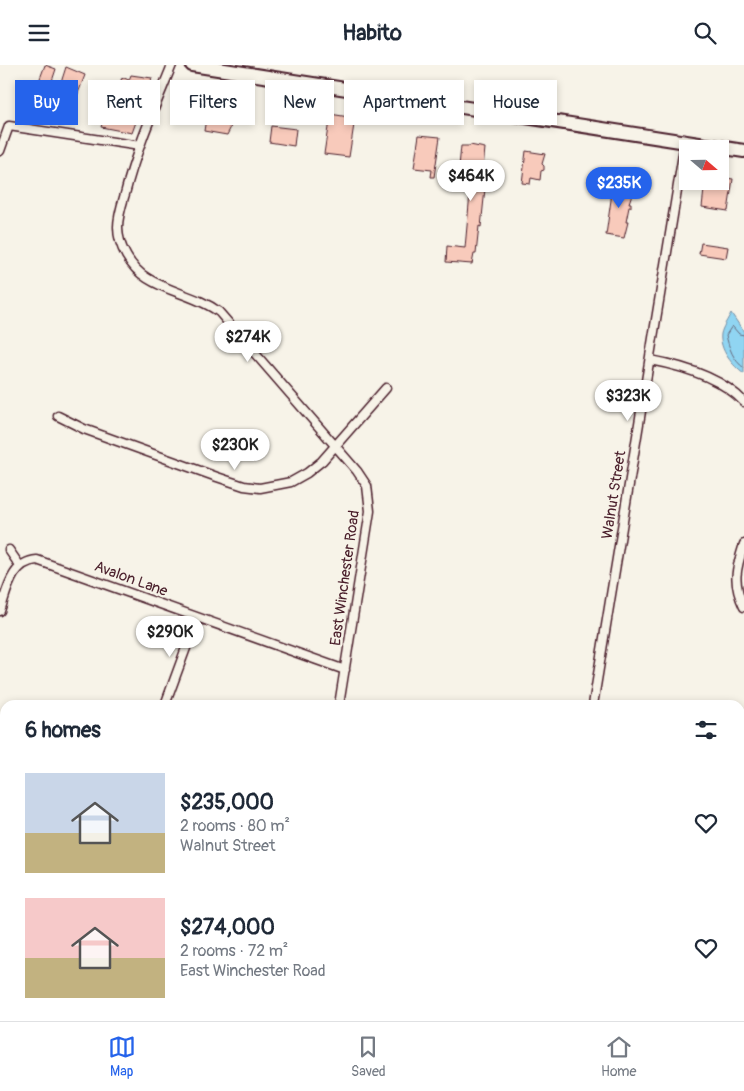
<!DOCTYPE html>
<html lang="en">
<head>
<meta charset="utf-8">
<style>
  :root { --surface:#fff; --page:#f2f2f3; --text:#1f2937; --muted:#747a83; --line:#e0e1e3; --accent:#2563eb }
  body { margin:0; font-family:Pangolin,sans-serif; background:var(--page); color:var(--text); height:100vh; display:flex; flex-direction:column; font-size:19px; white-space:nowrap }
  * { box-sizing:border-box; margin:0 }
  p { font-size:16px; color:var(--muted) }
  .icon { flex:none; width:28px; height:28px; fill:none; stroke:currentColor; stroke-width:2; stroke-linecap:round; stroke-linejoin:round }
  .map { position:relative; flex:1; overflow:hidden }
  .details { position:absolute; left:0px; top:635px; width:745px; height:321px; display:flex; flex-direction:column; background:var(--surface); border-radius:15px 15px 0 0; box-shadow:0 2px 8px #0003 }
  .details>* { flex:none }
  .top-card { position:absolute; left:15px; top:15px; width:715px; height:45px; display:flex; gap:10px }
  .needle { width:32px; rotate:110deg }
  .buttons { position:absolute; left:679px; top:75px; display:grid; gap:10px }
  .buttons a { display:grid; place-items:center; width:50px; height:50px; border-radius:0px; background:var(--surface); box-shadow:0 2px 8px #0003; font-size:25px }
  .price { position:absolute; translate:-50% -42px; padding:0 11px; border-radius:18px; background:#fff; color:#222; font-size:16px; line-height:32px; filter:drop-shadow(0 1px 2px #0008) }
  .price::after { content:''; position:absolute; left:50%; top:30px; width:15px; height:11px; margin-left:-8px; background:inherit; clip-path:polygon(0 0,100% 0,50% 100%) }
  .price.active { background:var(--accent); color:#fff }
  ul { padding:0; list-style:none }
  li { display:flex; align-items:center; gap:15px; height:125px; padding:0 25px }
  li span { display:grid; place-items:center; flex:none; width:140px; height:100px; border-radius:0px; color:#555 }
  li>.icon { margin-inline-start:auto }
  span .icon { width:60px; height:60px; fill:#fffc; stroke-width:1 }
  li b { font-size:21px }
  h2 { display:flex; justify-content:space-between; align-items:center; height:60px; padding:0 25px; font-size:21px }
  .chip { padding:0 18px; border-radius:0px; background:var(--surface); box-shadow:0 2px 8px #0003; font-size:18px; line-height:45px }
  .chip.active { background:var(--accent); color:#fff }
  header { display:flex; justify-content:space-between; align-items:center; height:65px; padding:0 25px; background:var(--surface); font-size:22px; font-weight:800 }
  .tab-bar { display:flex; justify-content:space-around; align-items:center; height:70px; border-top:1px solid var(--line); background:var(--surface); font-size:14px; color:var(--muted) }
  .tab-bar a { display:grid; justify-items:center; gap:2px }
  .tab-bar .active { color:var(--accent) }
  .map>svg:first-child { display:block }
  .green { fill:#aae5aa; stroke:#7a826a }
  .water { fill:#90d5f2; stroke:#748ca2 }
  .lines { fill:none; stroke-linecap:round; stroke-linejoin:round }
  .shore { stroke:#66687b; stroke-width:1 }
  .building { fill:#f8cabb; stroke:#4a1f2b }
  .street-casing { stroke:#4a1f2b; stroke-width:11 }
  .primary-casing { stroke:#4a1f2b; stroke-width:16 }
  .street { stroke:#f7f3e8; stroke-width:8 }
  .primary { stroke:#f7f3e8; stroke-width:12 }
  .labels { text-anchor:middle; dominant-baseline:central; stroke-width:4.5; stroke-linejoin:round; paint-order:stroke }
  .street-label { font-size:15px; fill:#4a1f2b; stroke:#f7f3e8 }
</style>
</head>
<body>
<header><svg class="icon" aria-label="menu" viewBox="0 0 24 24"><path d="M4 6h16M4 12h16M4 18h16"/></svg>Habito<svg class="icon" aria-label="search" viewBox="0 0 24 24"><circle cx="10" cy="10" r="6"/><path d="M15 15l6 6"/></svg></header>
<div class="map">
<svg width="744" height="956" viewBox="0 0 744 956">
  <rect width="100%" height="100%" fill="#f7f3e8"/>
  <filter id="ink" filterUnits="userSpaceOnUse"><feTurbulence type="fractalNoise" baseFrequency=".02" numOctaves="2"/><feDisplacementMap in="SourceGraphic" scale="10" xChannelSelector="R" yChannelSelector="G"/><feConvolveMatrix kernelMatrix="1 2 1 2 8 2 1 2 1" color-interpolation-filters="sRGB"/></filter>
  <g filter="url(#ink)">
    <path class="green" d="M 740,892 L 744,893 L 744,956 L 515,956 L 515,951 L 740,951 Z"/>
    <path class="water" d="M 731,248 L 744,267 L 744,309 C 733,301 719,285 721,269 C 722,263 728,254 731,248 Z
      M 0,804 L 5,806 L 5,951 L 211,951 L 206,956 L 0,956 Z"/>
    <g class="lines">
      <path class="shore" d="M 744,270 L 739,269 L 732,261 L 726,270 C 729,283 733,295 744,303"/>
    </g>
    <path class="building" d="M 45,0 L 56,4 L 47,31 L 35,27 Z
      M 66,2 L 85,10 L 77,31 L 59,24 Z
      M 131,10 L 152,13 L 132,68 L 101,62 L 108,40 L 113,42 L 122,18 L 121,14 L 124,13 L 129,15 Z
      M 218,46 L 230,51 L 228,61 L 231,62 L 227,70 L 204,66 L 207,47 L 217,49 Z
      M 330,49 L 355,53 L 349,92 L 324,89 Z
      M 271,61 L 296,64 L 294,81 L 269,77 Z
      M 419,70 L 440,72 L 434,112 L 431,112 L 432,105 L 414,103 Z
      M 470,80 L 485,83 L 482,114 L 486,114 L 481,162 L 479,161 L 476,189 L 474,189 L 472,199 L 446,197 L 447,181 L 465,183 L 470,128 L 465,128 L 466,115 L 458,112 L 461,81 L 470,81 Z
      M 526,86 L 545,89 L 542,99 L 544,101 L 544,105 L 541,106 L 540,115 L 531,113 L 530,119 L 522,118 Z
      M 720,112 L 733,114 L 728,146 L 702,142 L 705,116 L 720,116 Z
      M 612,116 L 635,120 L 629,138 L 631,138 L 631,142 L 629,142 L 626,157 L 628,157 L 624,173 L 606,170 L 611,135 Z
      M 701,178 L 728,182 L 726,193 L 699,189 Z"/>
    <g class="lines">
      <defs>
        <path id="street" d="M 172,0 C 155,42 136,85 125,129 C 122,139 118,151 118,162 C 118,182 131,203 147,213 C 170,228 198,231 219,247 L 357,406 L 367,421 L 370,446 L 339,640
          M 0,86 L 9,61 L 140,81
          M 650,295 C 682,301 721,312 744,337
          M 58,351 L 84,364 L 217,412 L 244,421 L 260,423 L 291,417 L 307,408 L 322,396 L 386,323
          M 744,479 C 736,504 732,517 744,542
          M 9,485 L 20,501
          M 0,546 C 7,526 11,497 37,495 L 345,605
          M 165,640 L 197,553
          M 593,640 L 685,77
          M 0,724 L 5,726
          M 740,827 L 744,825
          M 293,956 L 293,951"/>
        <path id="primary" d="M 192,0 L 744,86"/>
      </defs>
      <use href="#street" class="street-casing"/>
      <use href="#primary" class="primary-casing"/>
      <use href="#street" class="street"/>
      <use href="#primary" class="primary"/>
    </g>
  </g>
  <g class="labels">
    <g class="street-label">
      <text transform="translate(614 430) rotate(-81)">Walnut Street</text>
      <text transform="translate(345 513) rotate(-82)">East Winchester Road</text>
      <text transform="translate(131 514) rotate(20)">Avalon Lane</text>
    </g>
  </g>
</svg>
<div class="buttons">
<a><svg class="needle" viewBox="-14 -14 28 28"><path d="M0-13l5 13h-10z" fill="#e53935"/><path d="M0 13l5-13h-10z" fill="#747a83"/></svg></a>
</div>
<b class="price" style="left:471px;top:137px">$464K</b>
<b class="price active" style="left:619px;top:144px">$235K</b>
<b class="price" style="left:248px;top:298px">$274K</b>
<b class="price" style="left:628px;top:357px">$323K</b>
<b class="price" style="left:235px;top:406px">$230K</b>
<b class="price" style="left:170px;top:593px">$290K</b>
<div class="top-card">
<a class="chip active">Buy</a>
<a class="chip">Rent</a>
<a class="chip">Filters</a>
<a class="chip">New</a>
<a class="chip">Apartment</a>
<a class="chip">House</a>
</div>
<section class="details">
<h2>6 homes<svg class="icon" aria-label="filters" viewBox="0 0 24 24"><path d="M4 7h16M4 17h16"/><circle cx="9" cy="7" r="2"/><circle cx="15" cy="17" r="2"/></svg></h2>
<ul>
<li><span style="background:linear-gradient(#c9d6e8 60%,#c2b280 0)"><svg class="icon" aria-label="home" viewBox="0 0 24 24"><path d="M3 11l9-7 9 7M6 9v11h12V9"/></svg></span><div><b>$235,000</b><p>2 rooms · 80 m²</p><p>Walnut Street</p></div><svg class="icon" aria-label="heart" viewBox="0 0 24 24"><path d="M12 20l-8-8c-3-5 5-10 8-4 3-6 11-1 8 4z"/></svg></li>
<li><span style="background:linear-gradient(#f6c9c9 60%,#c2b280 0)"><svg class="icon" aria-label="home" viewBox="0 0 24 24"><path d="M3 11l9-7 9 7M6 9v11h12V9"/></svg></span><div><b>$274,000</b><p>2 rooms · 72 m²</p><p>East Winchester Road</p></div><svg class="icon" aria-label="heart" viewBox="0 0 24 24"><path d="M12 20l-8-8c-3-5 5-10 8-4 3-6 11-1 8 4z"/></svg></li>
</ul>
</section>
</div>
<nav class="tab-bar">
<a class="active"><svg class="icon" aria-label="map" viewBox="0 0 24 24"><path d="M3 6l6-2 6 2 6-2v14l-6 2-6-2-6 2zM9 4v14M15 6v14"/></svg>Map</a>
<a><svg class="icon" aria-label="saved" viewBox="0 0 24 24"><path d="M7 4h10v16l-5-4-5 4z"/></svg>Saved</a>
<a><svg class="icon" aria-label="home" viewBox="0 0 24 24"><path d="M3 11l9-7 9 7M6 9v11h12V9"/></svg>Home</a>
</nav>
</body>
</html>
